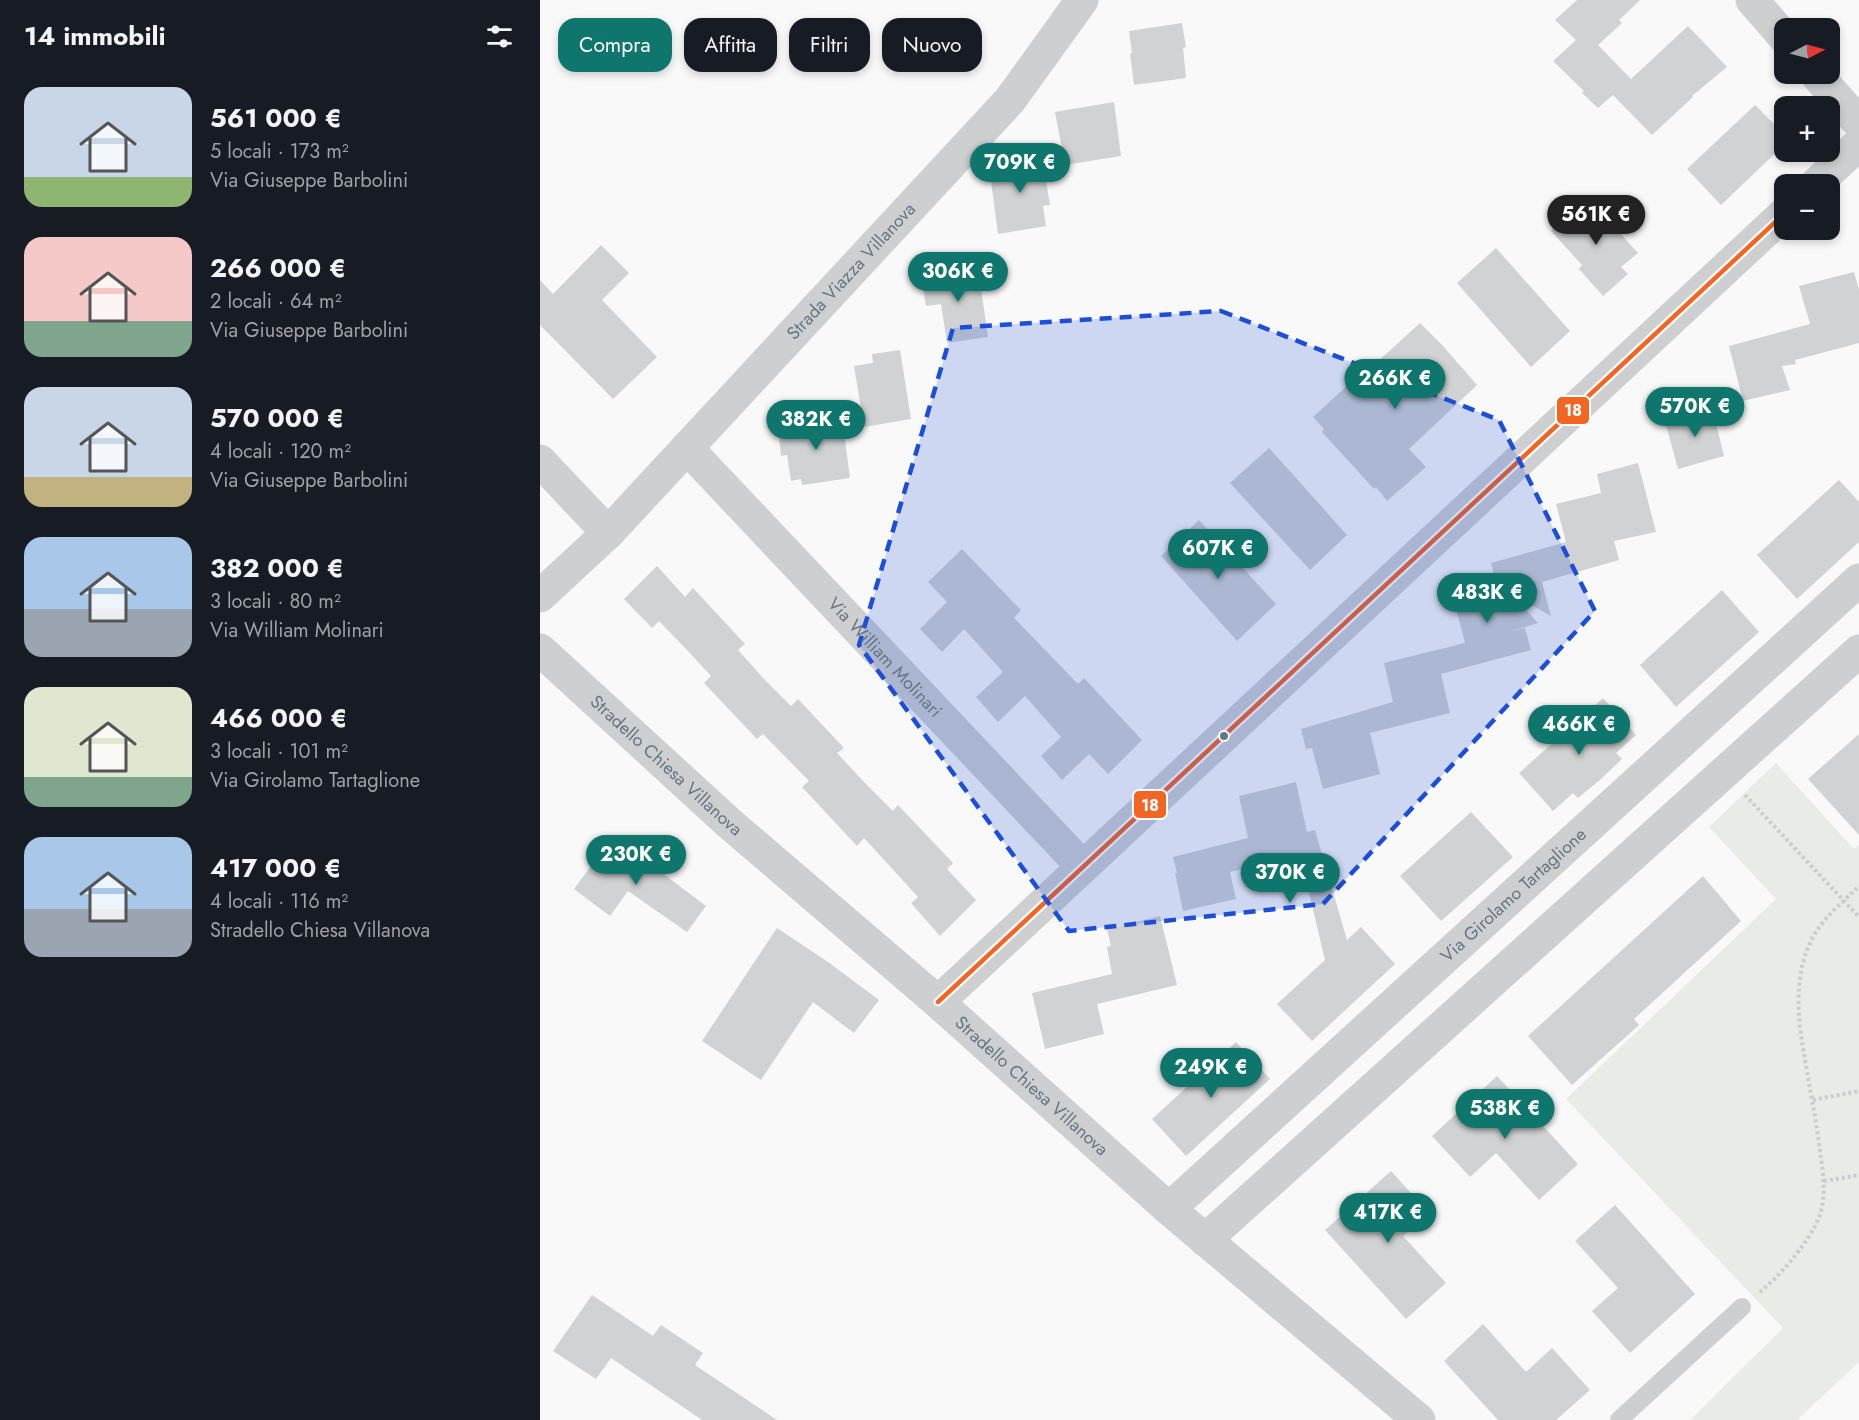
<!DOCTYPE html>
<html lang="it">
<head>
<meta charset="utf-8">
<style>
  :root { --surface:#171b24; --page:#242831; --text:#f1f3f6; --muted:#9ea1a6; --accent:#0f766e }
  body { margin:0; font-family:Jost,sans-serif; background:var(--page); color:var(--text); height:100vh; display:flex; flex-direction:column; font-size:22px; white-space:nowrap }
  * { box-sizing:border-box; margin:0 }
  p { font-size:20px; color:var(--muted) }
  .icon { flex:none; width:33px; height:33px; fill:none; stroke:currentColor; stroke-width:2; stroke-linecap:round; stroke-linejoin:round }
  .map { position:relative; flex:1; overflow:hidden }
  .details { display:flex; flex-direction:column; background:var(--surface); width:540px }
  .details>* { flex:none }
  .hud { position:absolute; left:18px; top:18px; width:570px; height:54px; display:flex; gap:12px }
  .needle { width:39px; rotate:84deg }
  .buttons { position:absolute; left:1234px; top:18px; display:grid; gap:12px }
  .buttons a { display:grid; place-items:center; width:66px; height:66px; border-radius:12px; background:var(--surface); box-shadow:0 3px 9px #0003; font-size:30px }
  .price { position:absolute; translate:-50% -51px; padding:0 14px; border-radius:21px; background:var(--accent); color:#fff; font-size:20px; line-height:39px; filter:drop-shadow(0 2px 3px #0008) }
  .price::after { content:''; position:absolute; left:50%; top:36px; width:18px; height:14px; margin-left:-9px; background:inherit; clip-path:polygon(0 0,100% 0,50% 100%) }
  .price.current { background:#222; color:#fff }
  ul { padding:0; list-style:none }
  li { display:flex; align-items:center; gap:18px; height:150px; padding:0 24px }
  li span { display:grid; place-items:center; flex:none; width:168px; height:120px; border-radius:18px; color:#555 }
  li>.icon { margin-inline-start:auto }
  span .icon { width:72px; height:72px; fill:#fffc; stroke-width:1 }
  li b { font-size:26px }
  h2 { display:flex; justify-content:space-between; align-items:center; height:72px; padding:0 24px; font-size:26px }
  .chip { padding:0 21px; border-radius:18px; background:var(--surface); box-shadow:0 3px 9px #0003; font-size:21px; line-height:54px }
  .chip.current { background:var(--accent); color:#fff }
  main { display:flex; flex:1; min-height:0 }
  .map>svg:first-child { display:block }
  .green { fill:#e8ebe6 }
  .building { fill:#d0d2d3 }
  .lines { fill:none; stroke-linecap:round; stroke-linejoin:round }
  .path { stroke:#cbcccd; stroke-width:4; stroke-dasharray:3 3; stroke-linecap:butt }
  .lane { stroke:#cecfd0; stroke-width:18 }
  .street { stroke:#cecfd0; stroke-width:33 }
  .bus-1-casing { stroke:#fff; stroke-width:9 }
  .bus-1 { stroke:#f26522; stroke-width:4.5 }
  .marked { fill:#1d4ed8; fill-opacity:0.2; stroke:#1d4ed8; stroke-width:4.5; stroke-dasharray:12 8; stroke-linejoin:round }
  .bus-dot { fill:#657683; stroke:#fff; stroke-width:2 }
  .labels { text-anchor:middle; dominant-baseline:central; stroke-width:6; stroke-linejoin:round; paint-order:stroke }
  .street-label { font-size:18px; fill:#657683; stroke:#fff }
  .line-badge { stroke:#fff; stroke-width:2 }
  .badge-label { font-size:16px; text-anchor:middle; font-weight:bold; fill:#fff }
</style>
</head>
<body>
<main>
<section class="details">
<h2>14 immobili<svg class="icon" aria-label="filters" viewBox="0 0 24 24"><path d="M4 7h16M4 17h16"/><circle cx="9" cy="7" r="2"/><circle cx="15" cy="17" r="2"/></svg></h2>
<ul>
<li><span style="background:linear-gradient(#c9d6e8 75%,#8fb573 0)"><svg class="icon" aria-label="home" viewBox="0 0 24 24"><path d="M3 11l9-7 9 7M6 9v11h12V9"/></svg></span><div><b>561 000 €</b><p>5 locali · 173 m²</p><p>Via Giuseppe Barbolini</p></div></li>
<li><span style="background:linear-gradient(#f6c9c9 70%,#7fa58c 0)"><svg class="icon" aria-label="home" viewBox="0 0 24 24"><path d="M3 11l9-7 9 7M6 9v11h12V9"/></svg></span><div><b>266 000 €</b><p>2 locali · 64 m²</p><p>Via Giuseppe Barbolini</p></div></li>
<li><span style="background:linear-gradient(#c9d6e8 75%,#c2b280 0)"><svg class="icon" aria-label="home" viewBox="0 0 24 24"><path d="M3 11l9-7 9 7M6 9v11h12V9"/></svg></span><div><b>570 000 €</b><p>4 locali · 120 m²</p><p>Via Giuseppe Barbolini</p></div></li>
<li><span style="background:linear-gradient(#a9c7e8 60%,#9aa5b1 0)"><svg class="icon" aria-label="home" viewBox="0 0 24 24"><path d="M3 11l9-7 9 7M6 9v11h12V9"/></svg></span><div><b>382 000 €</b><p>3 locali · 80 m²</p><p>Via William Molinari</p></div></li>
<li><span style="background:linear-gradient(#dfe7d0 75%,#7fa58c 0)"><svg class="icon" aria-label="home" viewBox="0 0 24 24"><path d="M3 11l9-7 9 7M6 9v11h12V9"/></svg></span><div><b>466 000 €</b><p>3 locali · 101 m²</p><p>Via Girolamo Tartaglione</p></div></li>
<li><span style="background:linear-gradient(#a9c7e8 60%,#9aa5b1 0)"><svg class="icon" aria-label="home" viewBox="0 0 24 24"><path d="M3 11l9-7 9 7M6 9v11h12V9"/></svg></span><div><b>417 000 €</b><p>4 locali · 116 m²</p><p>Stradello Chiesa Villanova</p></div></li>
</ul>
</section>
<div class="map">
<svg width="1319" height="1420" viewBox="0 0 1319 1420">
  <rect width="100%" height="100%" fill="#f9f9f9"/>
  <path class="green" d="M 1236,763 L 1314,849 L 1319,844 L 1319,1362 L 1257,1420 L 1150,1420 L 1243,1328 L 1026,1099 L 1236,899 L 1169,827 Z"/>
  <path class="building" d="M 1037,0 L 1100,0 L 1079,20 L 1082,23 L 1058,45 L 1091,79 L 1148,26 L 1187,67 L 1152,96 L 1153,97 L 1112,135 L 1073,95 L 1058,108 L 1042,93 L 1044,91 L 1013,61 L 1036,40 L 1015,20 Z
    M 642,23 L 646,47 L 643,48 L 646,78 L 594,85 L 590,54 L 592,53 L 589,31 Z
    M 574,102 L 581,156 L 525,165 L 515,112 Z
    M 1215,105 L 1245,135 L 1245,144 L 1181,205 L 1147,169 Z
    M 502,156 L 510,205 L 503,206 L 506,226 L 458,234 L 449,165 Z
    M 1046,199 L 1055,211 L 1058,209 L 1098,253 L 1081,267 L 1088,274 L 1063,296 L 1039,269 L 1042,265 L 1011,231 Z
    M 61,245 L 89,273 L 62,300 L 117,357 L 73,399 L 0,325 L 0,280 L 13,294 Z
    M 956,248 L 1030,331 L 991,367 L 917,283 Z
    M 438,268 L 448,337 L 407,343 L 401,304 L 386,306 L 381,276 Z
    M 1314,272 L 1319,290 L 1319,343 L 1255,360 L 1256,364 L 1242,366 L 1250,390 L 1203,401 L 1189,346 L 1270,324 L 1259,286 Z
    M 880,323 L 903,346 L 937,385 L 869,449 L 886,467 L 847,501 L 836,487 L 834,489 L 782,432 L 784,429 L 773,417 L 810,383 L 812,385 Z
    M 360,350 L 371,419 L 324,427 L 314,366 L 333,363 L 332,354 Z
    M 1172,407 L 1184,456 L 1138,469 L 1125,421 Z
    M 302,417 L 310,478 L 262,485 L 261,479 L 251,481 L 247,455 L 241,456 L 238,428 Z
    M 729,448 L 807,535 L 770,570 L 690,483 Z
    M 1098,463 L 1116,532 L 1074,541 L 1079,560 L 1002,582 L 1011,616 L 972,594 L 998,623 L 969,632 L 985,628 L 991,650 L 901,674 L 910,713 L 830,733 L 840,774 L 783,789 L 772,748 L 766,749 L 761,729 L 853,702 L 844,663 L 925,643 L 913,597 L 957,585 L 951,563 L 1026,542 L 1016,504 L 1061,493 L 1057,474 Z
    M 1299,480 L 1319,502 L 1319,542 L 1257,599 L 1217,555 Z
    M 659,520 L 736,604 L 697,641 L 621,556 Z
    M 422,549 L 481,610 L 474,618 L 538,684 L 544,678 L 602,740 L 568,774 L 549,754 L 522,780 L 501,756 L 521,737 L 485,696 L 458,722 L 436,697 L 463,672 L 424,629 L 402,652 L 380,629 L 407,602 L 388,582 Z
    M 117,566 L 145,597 L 153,588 L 205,644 L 198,650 L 225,680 L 251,706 L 258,699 L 304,748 L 297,753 L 325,783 L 353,811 L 358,805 L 413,863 L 407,869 L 436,900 L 400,936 L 371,903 L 378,897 L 324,838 L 317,846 L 262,787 L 269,781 L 223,734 L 217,739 L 164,683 L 171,676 L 148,651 L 119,621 L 112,628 L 84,599 Z
    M 1182,590 L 1219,632 L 1136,707 L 1100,665 Z
    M 1063,698 L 1096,735 L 1076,753 L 1082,759 L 1061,779 L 1038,798 L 1033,793 L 1013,811 L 979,773 Z
    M 1319,734 L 1319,835 L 1268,779 Z
    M 756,782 L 767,832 L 775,830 L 807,940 L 821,927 L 855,964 L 772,1041 L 737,1004 L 785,960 L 760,855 L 690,872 L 696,899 L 643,911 L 635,873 L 637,873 L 633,857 L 708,838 L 699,796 Z
    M 931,812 L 973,857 L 901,921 L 860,876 Z
    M 73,836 L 166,906 L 147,932 L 88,891 L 70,916 L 34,889 Z
    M 1163,876 L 1201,921 L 1094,1019 L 1099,1025 L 1032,1085 L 988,1036 Z
    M 620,916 L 637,985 L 557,1004 L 564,1034 L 505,1049 L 492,993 L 572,974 L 567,947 L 571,946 L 567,929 Z
    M 237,928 L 288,962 L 339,1000 L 314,1033 L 273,1002 L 221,1080 L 162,1041 Z
    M 696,1042 L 730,1079 L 646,1156 L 612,1119 Z
    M 957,1076 L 1038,1164 L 999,1200 L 956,1153 L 930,1177 L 892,1136 Z
    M 851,1171 L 889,1213 L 863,1236 L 906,1283 L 866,1319 L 785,1230 Z
    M 1075,1205 L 1155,1294 L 1090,1353 L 1052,1311 L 1078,1288 L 1035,1241 Z
    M 52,1295 L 113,1336 L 121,1325 L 163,1353 L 155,1365 L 237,1420 L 162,1420 L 71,1358 L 56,1379 L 13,1351 Z
    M 943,1324 L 986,1372 L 1012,1348 L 1050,1390 L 1016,1420 L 958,1420 L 904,1361 Z"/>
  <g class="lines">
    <path class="path" d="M 1205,795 L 1319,917
      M 1273,1100 L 1319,1091
      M 1284,1181 L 1319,1175
      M 1220,1292 C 1239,1277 1271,1240 1279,1217 C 1288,1193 1282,1168 1279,1144 C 1274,1105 1265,1066 1260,1027 C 1257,997 1258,964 1273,937 C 1284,917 1303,902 1319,886"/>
    <path class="lane" d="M 1079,1420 L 1202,1307"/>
    <g class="street">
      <path d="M 1212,0 L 1245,38"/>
      <path d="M 1276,74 L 1319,123"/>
      <path d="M 1276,184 L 1319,144"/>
      <path id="s1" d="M 147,448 L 542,866"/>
      <path d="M 0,461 L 68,533"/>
      <path id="s2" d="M 0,596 L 68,533 L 470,100 L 542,0"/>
      <path id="s3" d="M 0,650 L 189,823 L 398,1002 L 629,1209 L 879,1420"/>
      <path d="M 398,1002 L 1245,213"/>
      <path id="s4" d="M 629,1209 L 1319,580"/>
      <path d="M 665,1240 L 1319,651"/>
    </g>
    <defs>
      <path id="bus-1" d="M 398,1002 L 1245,213"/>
    </defs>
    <use href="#bus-1" class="bus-1-casing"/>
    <use href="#bus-1" class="bus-1"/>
  </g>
  <path class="marked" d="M 681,311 L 959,420 L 1055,611 L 783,904 L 529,931 L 319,645 L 413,328 Z"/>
  <circle class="bus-dot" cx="684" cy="736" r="5"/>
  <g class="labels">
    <g class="street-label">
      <text stroke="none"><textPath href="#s2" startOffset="450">Strada Viazza Villanova</textPath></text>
      <text stroke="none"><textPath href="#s1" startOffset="288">Via William Molinari</textPath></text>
      <text stroke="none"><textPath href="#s3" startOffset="171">Stradello Chiesa Villanova</textPath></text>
      <text stroke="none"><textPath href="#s4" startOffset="466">Via Girolamo Tartaglione</textPath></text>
      <text stroke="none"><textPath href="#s3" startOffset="657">Stradello Chiesa Villanova</textPath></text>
    </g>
  </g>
  <g class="line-badge">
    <rect x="1016" y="396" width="34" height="29" rx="6" fill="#f26522"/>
    <rect x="593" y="790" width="34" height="29" rx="6" fill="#f26522"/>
  </g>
  <g class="badge-label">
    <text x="1033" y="416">18</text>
    <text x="610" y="811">18</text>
  </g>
</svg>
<div class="buttons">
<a><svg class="needle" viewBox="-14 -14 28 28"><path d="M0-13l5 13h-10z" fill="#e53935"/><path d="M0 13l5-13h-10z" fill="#9ea1a6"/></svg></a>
<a>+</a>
<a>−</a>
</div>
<b class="price" style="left:480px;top:194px">709K €</b>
<b class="price current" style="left:1056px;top:246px">561K €</b>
<b class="price" style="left:418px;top:303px">306K €</b>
<b class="price" style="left:855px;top:410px">266K €</b>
<b class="price" style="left:1155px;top:438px">570K €</b>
<b class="price" style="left:276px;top:451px">382K €</b>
<b class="price" style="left:678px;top:580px">607K €</b>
<b class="price" style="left:947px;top:624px">483K €</b>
<b class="price" style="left:1039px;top:756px">466K €</b>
<b class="price" style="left:96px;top:886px">230K €</b>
<b class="price" style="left:750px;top:904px">370K €</b>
<b class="price" style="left:671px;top:1099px">249K €</b>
<b class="price" style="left:965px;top:1140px">538K €</b>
<b class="price" style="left:848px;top:1244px">417K €</b>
<div class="hud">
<a class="chip current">Compra</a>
<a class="chip">Affitta</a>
<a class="chip">Filtri</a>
<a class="chip">Nuovo</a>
</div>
</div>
</main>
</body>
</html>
